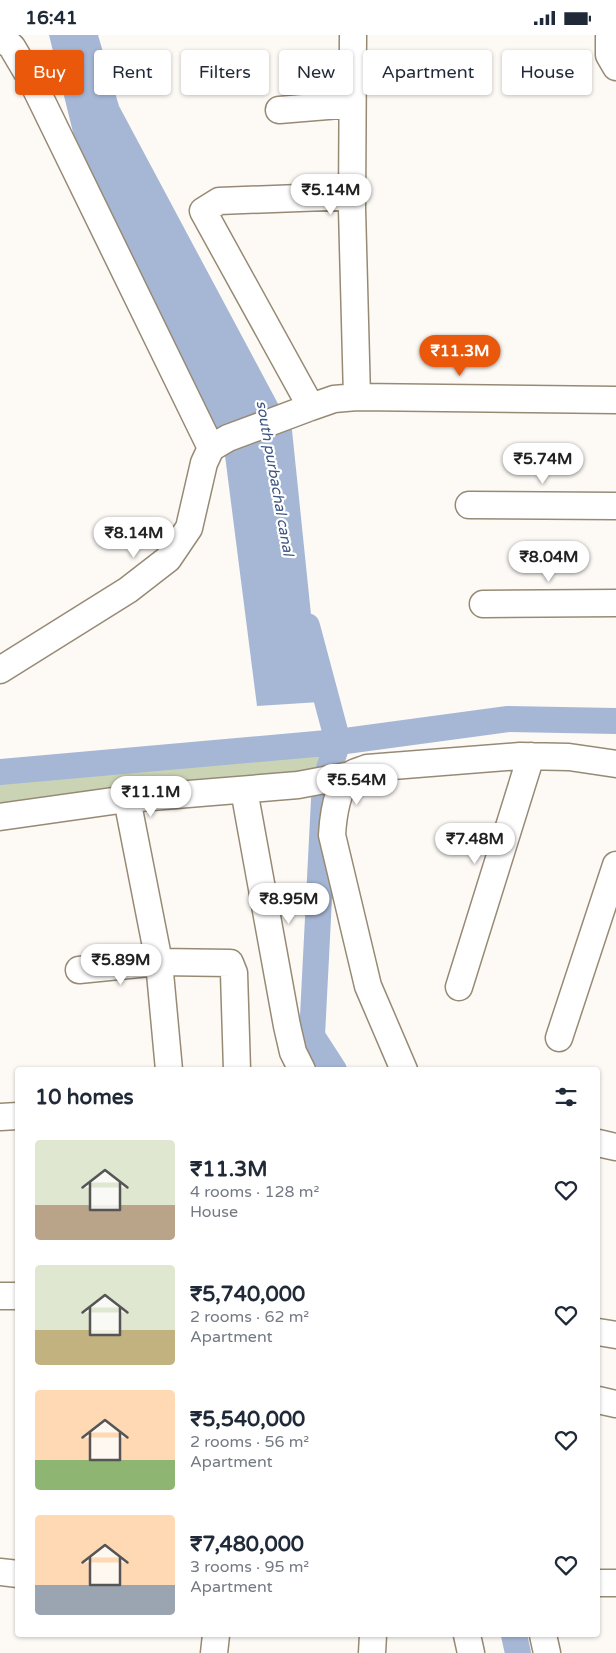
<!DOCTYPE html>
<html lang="en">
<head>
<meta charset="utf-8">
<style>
  :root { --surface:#fff; --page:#f6f6f7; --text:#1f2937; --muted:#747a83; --accent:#ea580c }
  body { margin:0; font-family:"Varela Round",sans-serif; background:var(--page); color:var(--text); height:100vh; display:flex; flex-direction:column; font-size:19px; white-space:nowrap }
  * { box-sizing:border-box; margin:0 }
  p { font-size:16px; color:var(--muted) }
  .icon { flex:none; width:28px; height:28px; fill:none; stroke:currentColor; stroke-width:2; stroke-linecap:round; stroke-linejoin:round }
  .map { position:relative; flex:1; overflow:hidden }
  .side { position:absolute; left:15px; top:1032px; width:585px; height:570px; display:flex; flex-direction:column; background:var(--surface); border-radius:5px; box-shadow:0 1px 4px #0004 }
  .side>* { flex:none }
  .banner { position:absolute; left:15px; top:15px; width:586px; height:45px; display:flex; gap:10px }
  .price { position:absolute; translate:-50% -42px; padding:0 11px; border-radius:18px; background:#fff; color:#222; font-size:16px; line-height:32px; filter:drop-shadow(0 1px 2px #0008) }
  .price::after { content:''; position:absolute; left:50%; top:30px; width:15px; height:11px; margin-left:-8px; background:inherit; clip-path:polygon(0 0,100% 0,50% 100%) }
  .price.active { background:var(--accent); color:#fff }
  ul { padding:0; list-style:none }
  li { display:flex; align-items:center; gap:15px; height:125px; padding:0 20px }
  li span { display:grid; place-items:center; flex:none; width:140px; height:100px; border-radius:5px; color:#555 }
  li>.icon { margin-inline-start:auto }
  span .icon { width:60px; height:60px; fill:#fffc; stroke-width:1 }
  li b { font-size:21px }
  h2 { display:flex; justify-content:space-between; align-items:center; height:60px; padding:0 20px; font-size:21px }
  .chip { padding:0 18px; border-radius:5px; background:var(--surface); box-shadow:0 1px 4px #0004; font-size:18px; line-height:45px }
  .chip.active { background:var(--accent); color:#fff }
  .status { display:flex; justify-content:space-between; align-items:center; height:35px; padding:0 25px; background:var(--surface); direction:ltr }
  .status svg { height:14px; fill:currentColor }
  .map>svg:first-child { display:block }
  .green { fill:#cad4b4 }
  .water { fill:#a6b7d6 }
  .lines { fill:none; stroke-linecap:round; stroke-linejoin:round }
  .canal { stroke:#a6b7d6; stroke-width:26 }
  .minor-casing { stroke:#978a75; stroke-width:29 }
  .minor { stroke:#fff; stroke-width:26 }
  .labels { text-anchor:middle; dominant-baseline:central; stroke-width:4.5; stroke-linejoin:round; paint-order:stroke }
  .water-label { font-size:15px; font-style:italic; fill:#3e5682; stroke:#fff }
</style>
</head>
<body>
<div class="status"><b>16:41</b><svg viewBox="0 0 49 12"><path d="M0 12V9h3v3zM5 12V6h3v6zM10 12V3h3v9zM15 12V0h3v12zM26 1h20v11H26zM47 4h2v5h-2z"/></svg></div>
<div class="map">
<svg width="616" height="1618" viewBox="0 0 616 1618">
  <rect width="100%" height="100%" fill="#fdfaf6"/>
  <path class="green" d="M 338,707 L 315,740 L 0,775 L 0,737 Z"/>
  <path class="water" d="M 49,0 L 98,0 L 119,71 L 292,395 L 320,667 L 257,671 L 223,405 L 85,146 Z"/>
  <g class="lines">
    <path class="canal" d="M 307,591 L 338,707 L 325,745 L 312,1001 L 334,1035
      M 0,737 L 338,707 L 508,684 L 616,686
      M 514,1600 L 518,1618"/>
    <defs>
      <path id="minor" d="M 353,0 L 352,174 L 357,362
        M 609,0 L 609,20 L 616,32
        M 0,1 L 12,12 L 31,44 L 211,413
        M 279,75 L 352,69
        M 311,372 L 203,176 L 219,166 L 352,161
        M 469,470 L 616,471
        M 483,569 L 616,568
        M 0,635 L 128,555 L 168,524 L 189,493 L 204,428 L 211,413 L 228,403 L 311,372 L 334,364 L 357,362 L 616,365
        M 244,755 L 287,991 L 293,1017 L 302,1035
        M 127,764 L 159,927 L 230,928 L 234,938 L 237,1035
        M 0,782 L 127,764 L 298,750 L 351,740
        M 79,935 L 159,927 L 169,1035
        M 459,952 L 531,721
        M 559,1003 L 616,830
        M 404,1035 L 368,951 L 332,800 C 333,783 337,750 352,739 C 356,736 363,735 367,733 L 520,721 L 569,722 L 616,729
        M 0,1082 L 18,1081
        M 598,1108 L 616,1112
        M 0,1261 L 18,1261
        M 598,1297 L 616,1300
        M 598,1365 L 616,1369
        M 0,1537 L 18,1539
        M 598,1548 L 616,1548
        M 467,1600 L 471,1618
        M 543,1600 L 547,1618
        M 214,1618 L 216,1600
        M 372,1618 L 373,1600"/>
    </defs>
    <use href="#minor" class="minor-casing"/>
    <use href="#minor" class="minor"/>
  </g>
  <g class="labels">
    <g class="water-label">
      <text transform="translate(275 443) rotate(80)">south purbachal canal</text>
    </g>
  </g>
</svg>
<b class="price" style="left:331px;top:181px">₹5.14M</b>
<b class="price active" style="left:460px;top:342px">₹11.3M</b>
<b class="price" style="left:543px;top:450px">₹5.74M</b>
<b class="price" style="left:134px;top:524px">₹8.14M</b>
<b class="price" style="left:549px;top:548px">₹8.04M</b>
<b class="price" style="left:357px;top:771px">₹5.54M</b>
<b class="price" style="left:151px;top:783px">₹11.1M</b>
<b class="price" style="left:475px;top:830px">₹7.48M</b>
<b class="price" style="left:289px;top:890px">₹8.95M</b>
<b class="price" style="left:121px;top:951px">₹5.89M</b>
<div class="banner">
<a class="chip active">Buy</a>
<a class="chip">Rent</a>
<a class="chip">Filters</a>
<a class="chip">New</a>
<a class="chip">Apartment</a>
<a class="chip">House</a>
</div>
<section class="side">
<h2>10 homes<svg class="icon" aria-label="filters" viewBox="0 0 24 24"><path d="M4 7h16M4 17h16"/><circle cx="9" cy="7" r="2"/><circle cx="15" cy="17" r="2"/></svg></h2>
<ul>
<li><span style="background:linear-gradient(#dfe7d0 65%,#b9a48a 0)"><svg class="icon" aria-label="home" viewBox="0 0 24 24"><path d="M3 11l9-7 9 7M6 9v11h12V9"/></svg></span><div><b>₹11.3M</b><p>4 rooms · 128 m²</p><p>House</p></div><svg class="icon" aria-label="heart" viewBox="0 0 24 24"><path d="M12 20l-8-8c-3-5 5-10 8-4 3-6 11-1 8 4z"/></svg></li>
<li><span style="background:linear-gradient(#dfe7d0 65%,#c2b280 0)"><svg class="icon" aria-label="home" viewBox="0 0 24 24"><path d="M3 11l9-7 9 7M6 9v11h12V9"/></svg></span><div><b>₹5,740,000</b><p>2 rooms · 62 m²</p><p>Apartment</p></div><svg class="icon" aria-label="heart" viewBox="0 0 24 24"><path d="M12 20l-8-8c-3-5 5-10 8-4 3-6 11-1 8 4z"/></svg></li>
<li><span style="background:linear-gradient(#ffd9b3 70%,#8fb573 0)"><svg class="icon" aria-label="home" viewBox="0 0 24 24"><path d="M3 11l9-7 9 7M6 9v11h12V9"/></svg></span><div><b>₹5,540,000</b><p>2 rooms · 56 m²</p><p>Apartment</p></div><svg class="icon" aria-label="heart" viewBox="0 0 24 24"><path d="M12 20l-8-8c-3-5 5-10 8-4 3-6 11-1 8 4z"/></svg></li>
<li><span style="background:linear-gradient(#ffd9b3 70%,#9aa5b1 0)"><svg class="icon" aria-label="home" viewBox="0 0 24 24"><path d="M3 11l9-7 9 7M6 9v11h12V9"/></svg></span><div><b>₹7,480,000</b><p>3 rooms · 95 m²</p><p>Apartment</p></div><svg class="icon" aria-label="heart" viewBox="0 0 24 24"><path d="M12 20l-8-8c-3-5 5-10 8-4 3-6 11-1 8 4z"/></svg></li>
</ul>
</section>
</div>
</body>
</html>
